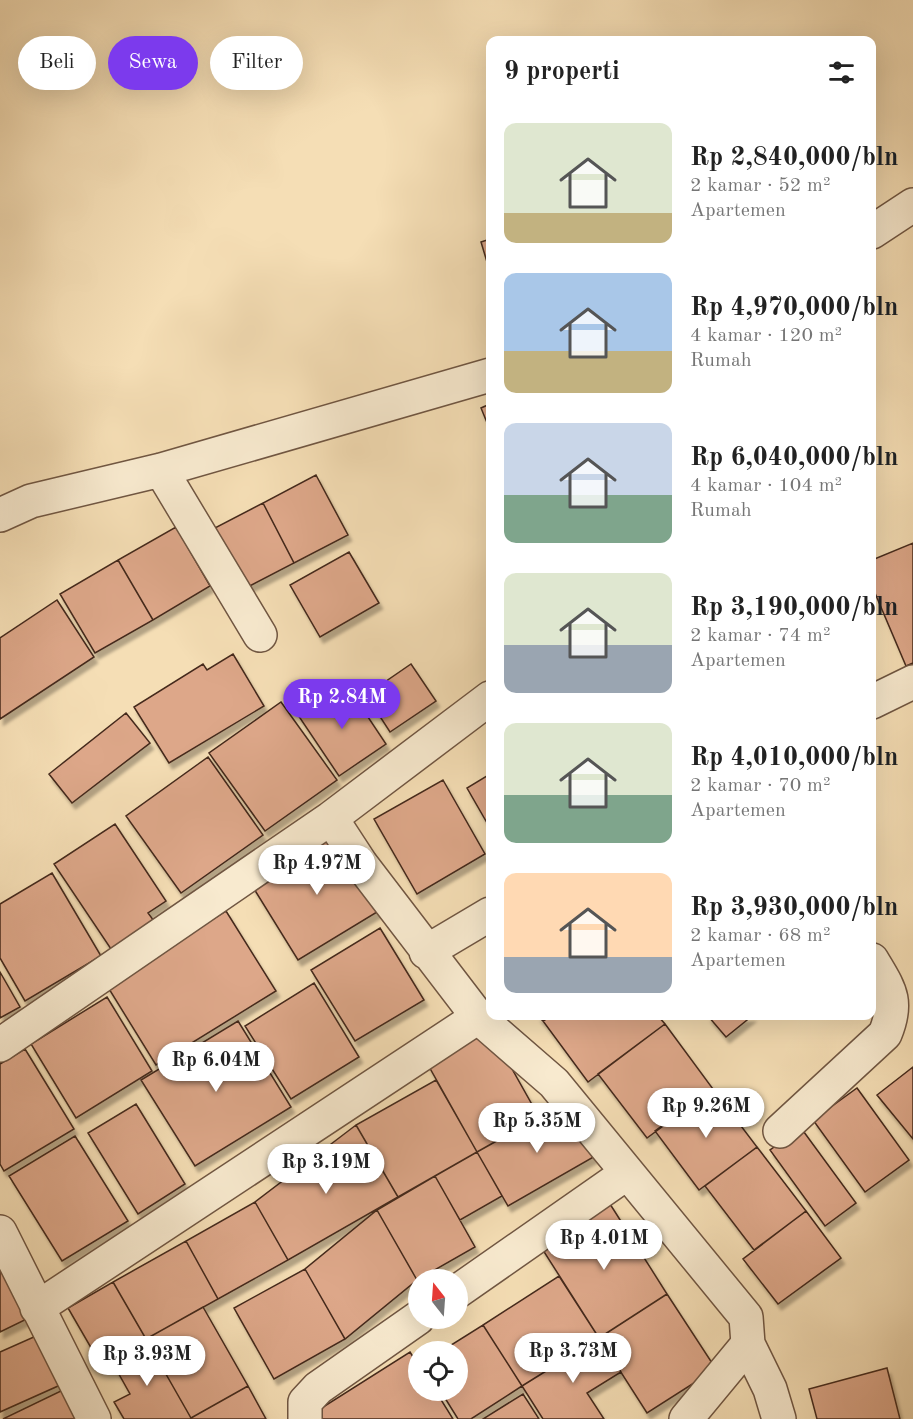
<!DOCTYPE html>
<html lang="id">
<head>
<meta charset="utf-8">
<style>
  :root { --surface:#fff; --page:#f2f2f2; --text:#222; --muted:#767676; --accent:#7c3aed }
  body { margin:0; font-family:"Old Standard TT",serif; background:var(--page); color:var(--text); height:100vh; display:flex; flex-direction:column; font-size:22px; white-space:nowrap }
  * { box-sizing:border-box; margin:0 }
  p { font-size:20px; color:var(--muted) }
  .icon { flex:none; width:33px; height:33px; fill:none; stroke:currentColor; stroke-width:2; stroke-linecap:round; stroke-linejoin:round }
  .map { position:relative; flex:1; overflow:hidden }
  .panel { position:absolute; left:486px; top:36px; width:390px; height:984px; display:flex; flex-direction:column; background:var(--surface); border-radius:12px; box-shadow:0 6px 24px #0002 }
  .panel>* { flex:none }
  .guide { position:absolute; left:18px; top:36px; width:378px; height:54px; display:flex; gap:12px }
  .needle { width:39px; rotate:343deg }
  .buttons { position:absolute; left:408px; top:1269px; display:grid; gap:12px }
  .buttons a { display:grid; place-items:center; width:60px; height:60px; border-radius:50%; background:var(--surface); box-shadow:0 6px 24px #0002; font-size:30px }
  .price { position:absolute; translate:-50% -51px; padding:0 14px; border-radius:21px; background:#fff; color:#222; font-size:20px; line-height:39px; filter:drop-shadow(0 2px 3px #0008) }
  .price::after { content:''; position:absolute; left:50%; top:36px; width:18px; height:14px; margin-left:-9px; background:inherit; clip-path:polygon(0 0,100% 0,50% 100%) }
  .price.active { background:var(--accent); color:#fff }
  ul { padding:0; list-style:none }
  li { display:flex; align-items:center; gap:18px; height:150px; padding:0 18px }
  li span { display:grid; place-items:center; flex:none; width:168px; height:120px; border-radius:12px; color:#555 }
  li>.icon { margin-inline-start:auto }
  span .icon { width:72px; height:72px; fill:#fffc; stroke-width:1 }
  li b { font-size:26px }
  h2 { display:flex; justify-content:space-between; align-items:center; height:72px; padding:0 18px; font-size:26px }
  .pill { padding:0 21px; border-radius:27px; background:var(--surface); box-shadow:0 6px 24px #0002; font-size:21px; line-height:54px }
  .pill.active { background:var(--accent); color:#fff }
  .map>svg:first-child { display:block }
  .building { fill:#dda789; stroke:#44291b; stroke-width:1.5; filter:url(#shadow) }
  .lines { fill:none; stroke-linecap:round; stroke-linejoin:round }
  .minor-casing { stroke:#705642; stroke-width:36 }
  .minor { stroke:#f8eacf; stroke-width:33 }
</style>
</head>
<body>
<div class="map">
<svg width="913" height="1419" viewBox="0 0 913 1419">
  <defs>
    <filter id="shadow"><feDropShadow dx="3.5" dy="6" stdDeviation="1.5" flood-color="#0004"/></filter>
  </defs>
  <rect width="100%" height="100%" fill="#f5deb5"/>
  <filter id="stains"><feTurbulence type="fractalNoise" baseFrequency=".00333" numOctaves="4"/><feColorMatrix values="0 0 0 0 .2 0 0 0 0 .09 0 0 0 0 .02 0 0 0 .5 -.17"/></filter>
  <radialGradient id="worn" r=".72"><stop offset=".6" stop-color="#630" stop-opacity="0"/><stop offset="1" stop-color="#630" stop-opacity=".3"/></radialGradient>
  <path class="building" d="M 490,239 L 490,272 L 481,242 Z
    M 490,404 L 490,430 L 481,408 Z
    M 316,475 L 348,535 L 294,563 L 263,503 Z
    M 263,503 L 294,563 L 240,591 L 209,531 Z
    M 176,527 L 210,586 L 153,620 L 118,560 Z
    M 913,543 L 913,663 L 906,666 L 872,586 L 872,560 Z
    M 349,552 L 379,603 L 320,637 L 290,585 Z
    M 118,560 L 153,620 L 95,653 L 60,594 Z
    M 57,600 L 94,657 L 0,719 L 0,638 Z
    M 233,654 L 264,706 L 169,763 L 134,707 L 203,664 L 207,670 Z
    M 411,664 L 436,701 L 390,732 L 366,695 Z
    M 346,684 L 386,744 L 339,776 L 298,715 Z
    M 281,702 L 337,780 L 265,831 L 209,753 Z
    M 126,713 L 150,743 L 72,803 L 49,774 Z
    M 208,757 L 263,835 L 181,893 L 126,816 Z
    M 490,774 L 490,828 L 467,788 Z
    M 443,780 L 485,854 L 417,894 L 374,819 Z
    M 115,824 L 166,901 L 148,913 L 154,921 L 111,949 L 54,864 Z
    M 335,832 L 382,909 L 298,960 L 251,884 Z
    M 52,873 L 101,956 L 25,1001 L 0,958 L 0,904 Z
    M 226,911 L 276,991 L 156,1065 L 106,984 Z
    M 380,928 L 424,1000 L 355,1041 L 311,970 Z
    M 0,972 L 20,1007 L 0,1018 Z
    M 314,983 L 359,1057 L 291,1099 L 245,1026 Z
    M 107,997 L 152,1071 L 76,1118 L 31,1044 Z
    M 538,1016 L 551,1016 L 543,1021 Z
    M 551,1016 L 658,1016 L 665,1024 L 588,1082 L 543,1021 Z
    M 708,1016 L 752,1016 L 726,1037 Z
    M 238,1021 L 291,1107 L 195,1166 L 141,1080 Z
    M 665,1024 L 713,1089 L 647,1138 L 598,1074 Z
    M 489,1028 L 539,1117 L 477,1152 L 427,1063 Z
    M 25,1049 L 74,1129 L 4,1171 L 0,1164 L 0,1064 Z
    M 913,1067 L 913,1139 L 877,1095 Z
    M 436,1080 L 477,1152 L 398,1197 L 356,1125 Z
    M 857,1088 L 909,1160 L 865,1192 L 813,1120 Z
    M 713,1089 L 757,1147 L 699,1190 L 655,1131 Z
    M 566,1102 L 597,1155 L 508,1206 L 477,1152 Z
    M 136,1104 L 185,1184 L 138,1214 L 88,1133 Z
    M 356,1125 L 398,1197 L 288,1260 L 255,1202 Z
    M 801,1128 L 856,1203 L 825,1226 L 770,1150 Z
    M 75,1136 L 128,1221 L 62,1261 L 9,1176 Z
    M 757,1147 L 806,1211 L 754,1250 L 705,1186 Z
    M 477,1152 L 502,1196 L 460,1220 L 435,1176 Z
    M 435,1176 L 475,1247 L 417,1280 L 377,1210 Z
    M 255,1202 L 288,1260 L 218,1299 L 186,1241 Z
    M 610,1204 L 667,1294 L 599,1338 L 541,1247 Z
    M 377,1210 L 417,1280 L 345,1339 L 305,1269 Z
    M 806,1211 L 841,1258 L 778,1304 L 743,1259 Z
    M 186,1241 L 218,1299 L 146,1339 L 113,1282 Z
    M 0,1254 L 35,1315 L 0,1332 Z
    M 305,1269 L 345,1339 L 274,1379 L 234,1308 Z
    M 559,1276 L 599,1338 L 522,1386 L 483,1325 Z
    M 113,1282 L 146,1339 L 101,1365 L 68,1308 Z
    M 667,1294 L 716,1369 L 647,1413 L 599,1338 Z
    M 203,1307 L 248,1386 L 191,1418 L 146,1339 Z
    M 483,1325 L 522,1386 L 471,1419 L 458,1419 L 440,1390 L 458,1390 L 458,1352 L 440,1352 Z
    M 45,1332 L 67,1382 L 0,1412 L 0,1352 Z
    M 599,1338 L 621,1372 L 587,1393 L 604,1419 L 543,1419 L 522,1386 Z
    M 146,1339 L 191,1418 L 190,1419 L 124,1419 L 114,1402 L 130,1394 L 111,1360 Z
    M 410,1352 L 418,1365 L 418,1390 L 435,1390 L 453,1419 L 315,1419 L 312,1414 Z
    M 887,1368 L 900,1419 L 817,1419 L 809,1389 Z
    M 248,1386 L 266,1419 L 192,1419 L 191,1418 Z
    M 65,1389 L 79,1419 L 3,1419 Z
    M 523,1394 L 539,1419 L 483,1419 Z"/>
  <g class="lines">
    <defs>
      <path id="minor" d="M 872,232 L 913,205
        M 161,470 L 260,635
        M 0,515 L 31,501 L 161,470 L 490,375
        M 872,702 L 913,682
        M 331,818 L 490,698
        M 426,952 L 490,914
        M 0,1045 L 331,818 L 361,864 L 478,1017 L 554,1083 L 746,1317 L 748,1344 L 770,1389 L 779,1419
        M 780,1131 L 885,1034 C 899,1000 889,989 872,960
        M 0,1232 L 94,1419
        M 458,1291 L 627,1173
        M 37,1308 L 478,1017
        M 305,1419 L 305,1402 L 318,1388 L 418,1318
        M 686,1419 L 748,1344"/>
    </defs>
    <use href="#minor" class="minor-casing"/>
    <use href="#minor" class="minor"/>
  </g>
  <rect width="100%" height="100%" filter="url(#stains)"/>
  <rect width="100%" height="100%" fill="url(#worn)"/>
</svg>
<div class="buttons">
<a><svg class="needle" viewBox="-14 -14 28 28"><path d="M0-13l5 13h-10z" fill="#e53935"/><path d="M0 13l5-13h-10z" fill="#767676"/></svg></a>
<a><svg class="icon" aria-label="locate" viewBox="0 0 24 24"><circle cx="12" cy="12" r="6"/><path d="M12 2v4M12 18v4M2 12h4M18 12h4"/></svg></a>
</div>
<b class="price active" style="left:342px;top:730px">Rp 2.84M</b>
<b class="price" style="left:317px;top:896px">Rp 4.97M</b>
<b class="price" style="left:216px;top:1093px">Rp 6.04M</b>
<b class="price" style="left:706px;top:1139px">Rp 9.26M</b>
<b class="price" style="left:537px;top:1154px">Rp 5.35M</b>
<b class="price" style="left:326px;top:1195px">Rp 3.19M</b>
<b class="price" style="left:604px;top:1271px">Rp 4.01M</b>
<b class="price" style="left:573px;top:1384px">Rp 3.73M</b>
<b class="price" style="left:147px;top:1387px">Rp 3.93M</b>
<div class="guide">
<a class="pill">Beli</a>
<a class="pill active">Sewa</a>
<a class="pill">Filter</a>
</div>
<section class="panel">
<h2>9 properti<svg class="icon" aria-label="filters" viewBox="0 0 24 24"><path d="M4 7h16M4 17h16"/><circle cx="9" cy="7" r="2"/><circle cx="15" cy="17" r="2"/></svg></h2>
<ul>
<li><span style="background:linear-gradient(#dfe7d0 75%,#c2b280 0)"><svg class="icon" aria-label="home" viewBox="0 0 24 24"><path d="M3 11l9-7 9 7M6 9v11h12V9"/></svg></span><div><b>Rp 2,840,000/bln</b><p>2 kamar · 52 m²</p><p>Apartemen</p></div></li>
<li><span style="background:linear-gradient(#a9c7e8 65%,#c2b280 0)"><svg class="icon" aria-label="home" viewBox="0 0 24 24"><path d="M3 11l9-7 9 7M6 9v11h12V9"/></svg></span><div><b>Rp 4,970,000/bln</b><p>4 kamar · 120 m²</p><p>Rumah</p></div></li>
<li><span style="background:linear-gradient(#c9d6e8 60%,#7fa58c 0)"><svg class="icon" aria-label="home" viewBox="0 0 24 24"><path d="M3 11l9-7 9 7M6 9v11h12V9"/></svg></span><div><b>Rp 6,040,000/bln</b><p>4 kamar · 104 m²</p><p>Rumah</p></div></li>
<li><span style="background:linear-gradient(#dfe7d0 60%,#9aa5b1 0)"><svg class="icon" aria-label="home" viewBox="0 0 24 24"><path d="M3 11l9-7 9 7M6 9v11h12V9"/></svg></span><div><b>Rp 3,190,000/bln</b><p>2 kamar · 74 m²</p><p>Apartemen</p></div></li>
<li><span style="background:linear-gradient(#dfe7d0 60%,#7fa58c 0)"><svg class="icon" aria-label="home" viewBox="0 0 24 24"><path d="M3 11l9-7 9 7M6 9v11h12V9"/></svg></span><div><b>Rp 4,010,000/bln</b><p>2 kamar · 70 m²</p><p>Apartemen</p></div></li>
<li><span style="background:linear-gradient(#ffd9b3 70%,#9aa5b1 0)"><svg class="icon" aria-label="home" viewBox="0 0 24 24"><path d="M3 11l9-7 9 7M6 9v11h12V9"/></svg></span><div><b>Rp 3,930,000/bln</b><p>2 kamar · 68 m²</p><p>Apartemen</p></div></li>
</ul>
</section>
</div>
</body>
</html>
